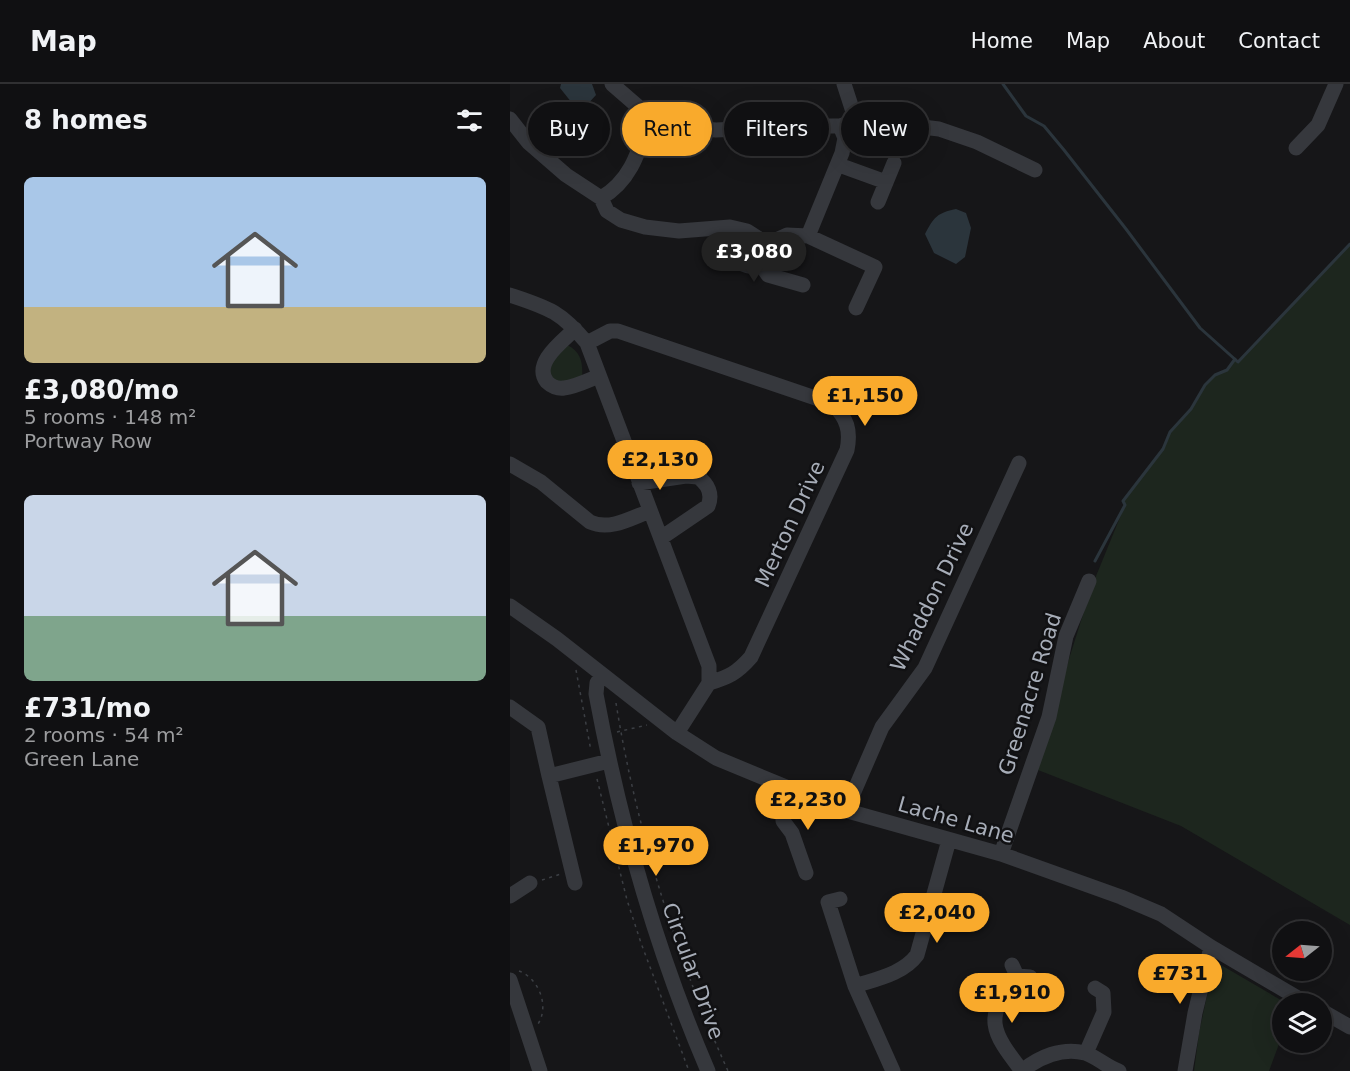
<!DOCTYPE html>
<html lang="en">
<head>
<meta charset="utf-8">
<style>
  :root { --surface:#101012; --page:#1e1e20; --text:#f1f3f6; --muted:#9c9d9f; --line:#303032; --accent:#f9aa2c }
  body { margin:0; font-family:"DejaVu Sans",sans-serif; background:var(--page); color:var(--text); height:100vh; display:flex; flex-direction:column; font-size:22px; white-space:nowrap }
  * { box-sizing:border-box; margin:0 }
  p { font-size:20px; color:var(--muted) }
  .icon { flex:none; width:33px; height:33px; fill:none; stroke:currentColor; stroke-width:2; stroke-linecap:round; stroke-linejoin:round }
  .map { position:relative; flex:1; overflow:hidden }
  .drawer { display:flex; flex-direction:column; background:var(--surface); width:510px }
  .drawer>* { flex:none }
  .guide { position:absolute; left:18px; top:18px; width:570px; height:54px; display:flex; gap:12px }
  .needle { width:39px; rotate:253deg }
  .fabs { position:absolute; left:762px; top:837px; display:grid; gap:12px }
  .fabs a { display:grid; place-items:center; width:60px; height:60px; border-radius:50%; background:var(--surface); box-shadow:0 6px 24px #0002,0 0 0 2px var(--line); font-size:30px }
  .price { position:absolute; translate:-50% -51px; padding:0 14px; border-radius:21px; background:var(--accent); color:#111; font-size:20px; line-height:39px; filter:drop-shadow(0 2px 3px #0008) }
  .price::after { content:''; position:absolute; left:50%; top:36px; width:18px; height:14px; margin-left:-9px; background:inherit; clip-path:polygon(0 0,100% 0,50% 100%) }
  .price.current { background:#222; color:#fff }
  ul { padding:0; list-style:none }
  li { display:grid; align-content:center; gap:12px; height:318px; padding:0 24px }
  li span { display:grid; place-items:center; height:186px; border-radius:9px; color:#555 }
  li>.icon { margin-inline-start:auto }
  span .icon { width:108px; height:108px; fill:#fffc; stroke-width:1 }
  li b { font-size:26px }
  h2 { display:flex; justify-content:space-between; align-items:center; height:72px; padding:0 24px; font-size:26px }
  .pill { padding:0 21px; border-radius:27px; background:var(--surface); box-shadow:0 6px 24px #0002,0 0 0 2px var(--line); font-size:21px; line-height:54px }
  .pill.current { background:var(--accent); color:#111 }
  header { display:flex; align-items:center; gap:36px; box-sizing:border-box; height:84px; padding:0 30px; background:var(--surface); border-bottom:2px solid var(--line) }
  header strong { font-size:28px }
  nav { display:flex; gap:33px; margin-inline-start:auto; font-size:21px }
  main { display:flex; flex:1; min-height:0 }
  .map>svg:first-child { display:block }
  .green { fill:#1d261e }
  .water { fill:#2b353c }
  .lines { fill:none; stroke-linecap:round; stroke-linejoin:round }
  .stream { stroke:#2b353c; stroke-width:3 }
  .path { stroke:#3c3f44; stroke-width:1.5; stroke-dasharray:3 4.5; stroke-linecap:butt }
  .minor { stroke:#36383d; stroke-width:15 }
  .labels { text-anchor:middle; dominant-baseline:central; stroke-width:5; stroke-linejoin:round; paint-order:stroke }
  .street-label { font-size:21px; fill:#a7adb8; stroke:#111113 }
</style>
</head>
<body>
<header>
<strong>Map</strong>
<nav><a>Home</a><a>Map</a><a>About</a><a>Contact</a></nav>
</header>
<main>
<section class="drawer">
<h2>8 homes<svg class="icon" aria-label="filters" viewBox="0 0 24 24"><path d="M4 7h16M4 17h16"/><circle cx="9" cy="7" r="2"/><circle cx="15" cy="17" r="2"/></svg></h2>
<ul>
<li><span style="background:linear-gradient(#a9c7e8 70%,#c2b280 0)"><svg class="icon" aria-label="home" viewBox="0 0 24 24"><path d="M3 11l9-7 9 7M6 9v11h12V9"/></svg></span><div><b>£3,080/mo</b><p>5 rooms · 148 m²</p><p>Portway Row</p></div></li>
<li><span style="background:linear-gradient(#c9d6e8 65%,#7fa58c 0)"><svg class="icon" aria-label="home" viewBox="0 0 24 24"><path d="M3 11l9-7 9 7M6 9v11h12V9"/></svg></span><div><b>£731/mo</b><p>2 rooms · 54 m²</p><p>Green Lane</p></div></li>
</ul>
</section>
<div class="map">
<svg width="840" height="987" viewBox="0 0 840 987">
  <rect width="100%" height="100%" fill="#161618"/>
  <path class="green" d="M 840,160 L 840,841 L 671,742 L 528,686 L 559,575 L 582,502 L 615,421 L 613,417 L 653,365 L 660,348 L 681,325 L 695,301 L 705,291 L 717,286 L 725,275 L 728,278 Z
    M 57,261 C 72,268 73,280 72,295 L 43,299 L 38,283 Z
    M 711,881 L 776,919 L 772,920 L 772,952 L 759,987 L 684,987 L 689,949 L 702,888 L 706,882 Z"/>
  <path class="water" d="M 51,0 L 82,0 L 86,11 L 74,24 L 66,24 L 50,4 Z
    M 446,125 L 456,129 L 461,144 L 455,173 L 446,180 L 424,169 L 415,150 C 424,133 427,129 446,125 Z"/>
  <g class="lines">
    <path class="stream" d="M 493,0 L 516,32 L 534,42 L 554,66 L 616,145 L 690,244 L 728,278 L 840,160
      M 585,477 L 615,421 L 613,417 L 653,365 L 660,348 L 681,325 L 695,301 L 705,291 L 717,286 L 725,275"/>
    <path class="path" d="M 66,586 L 81,667
      M 106,619 C 126,744 166,872 218,987
      M 107,648 L 137,641
      M 87,695 L 117,816 L 131,859 L 179,987
      M 32,796 L 51,790
      M 9,887 C 28,894 40,921 28,940"/>
    <path class="minor" d="M 102,0 L 140,33 L 181,44 L 206,46 L 228,45 L 266,37 L 296,42 L 330,42 L 346,37 L 363,37 L 429,45 L 467,58 L 525,86
      M 334,0 L 346,37
      M 0,35 L 18,58 L 56,91 L 91,114 L 97,127 L 111,136 L 135,143 L 169,147 L 220,143 L 237,147 L 257,160 L 277,151 L 298,152 L 365,183 L 346,224
      M 786,64 L 808,41 L 826,0
      M 329,81 L 376,98
      M 91,114 C 122,96 129,66 140,33
      M 368,118 L 384,79
      M 298,152 L 332,69 L 335,54 L 330,42
      M 257,160 L 251,181 L 258,191 L 293,201
      M 224,177 L 238,182 L 251,181
      M 0,211 C 39,224 50,227 77,259 L 199,582 L 199,599 L 167,649
      M 65,245 C 53,257 22,279 37,298 C 41,302 48,305 54,304 C 65,303 79,296 89,292
      M 77,259 L 100,247 L 108,247 L 323,320 C 337,335 341,346 337,366 L 241,573 C 227,589 219,593 199,599
      M 0,380 L 31,398 L 80,438 C 100,447 121,434 140,427
      M 129,399 L 176,392 L 188,393 C 198,400 203,410 198,422 L 151,454
      M 0,522 L 47,555 L 167,649 L 206,674 L 327,724 L 491,770 L 611,813 L 651,830 L 701,863 L 798,920
      M 92,591 L 87,599 L 86,610 C 110,739 146,866 198,987
      M 0,623 L 28,643 L 39,692
      M 281,705 L 273,725 L 273,737 L 282,749 L 296,789
      M 336,726 L 372,643 L 415,584 L 509,379
      M 491,770 L 539,633 L 556,552 L 579,497
      M 65,799 L 39,692 L 99,677
      M 0,812 L 20,799
      M 330,815 L 318,818 L 345,902 L 383,987
      M 502,881 L 507,892 L 520,893
      M 507,892 C 473,934 481,947 512,987
      M 0,896 L 30,987
      M 345,902 C 366,895 393,890 407,871 L 439,756
      M 812,927 L 840,943
      M 576,969 L 594,928 L 593,909 L 585,904
      M 512,987 C 529,973 552,963 575,969 C 587,973 597,983 609,987
      M 675,987 L 685,929 L 701,863"/>
  </g>
  <g class="labels">
    <g class="street-label">
      <text transform="translate(280 440) rotate(-65)">Merton Drive</text>
      <text transform="translate(422 513) rotate(-64)">Whaddon Drive</text>
      <text transform="translate(520 610) rotate(-73)">Greenacre Road</text>
      <text transform="translate(446 736) rotate(16)">Lache Lane</text>
      <text transform="translate(183 887) rotate(70)">Circular Drive</text>
    </g>
  </g>
</svg>
<div class="fabs">
<a><svg class="needle" viewBox="-14 -14 28 28"><path d="M0-13l5 13h-10z" fill="#e53935"/><path d="M0 13l5-13h-10z" fill="#9c9d9f"/></svg></a>
<a><svg class="icon" aria-label="layers" viewBox="0 0 24 24"><path d="M12 4l9 5-9 5-9-5zM3 14l9 5 9-5"/></svg></a>
</div>
<b class="price current" style="left:244px;top:199px">£3,080</b>
<b class="price" style="left:355px;top:343px">£1,150</b>
<b class="price" style="left:150px;top:407px">£2,130</b>
<b class="price" style="left:298px;top:747px">£2,230</b>
<b class="price" style="left:146px;top:793px">£1,970</b>
<b class="price" style="left:427px;top:860px">£2,040</b>
<b class="price" style="left:670px;top:921px">£731</b>
<b class="price" style="left:502px;top:940px">£1,910</b>
<div class="guide">
<a class="pill">Buy</a>
<a class="pill current">Rent</a>
<a class="pill">Filters</a>
<a class="pill">New</a>
</div>
</div>
</main>
</body>
</html>
